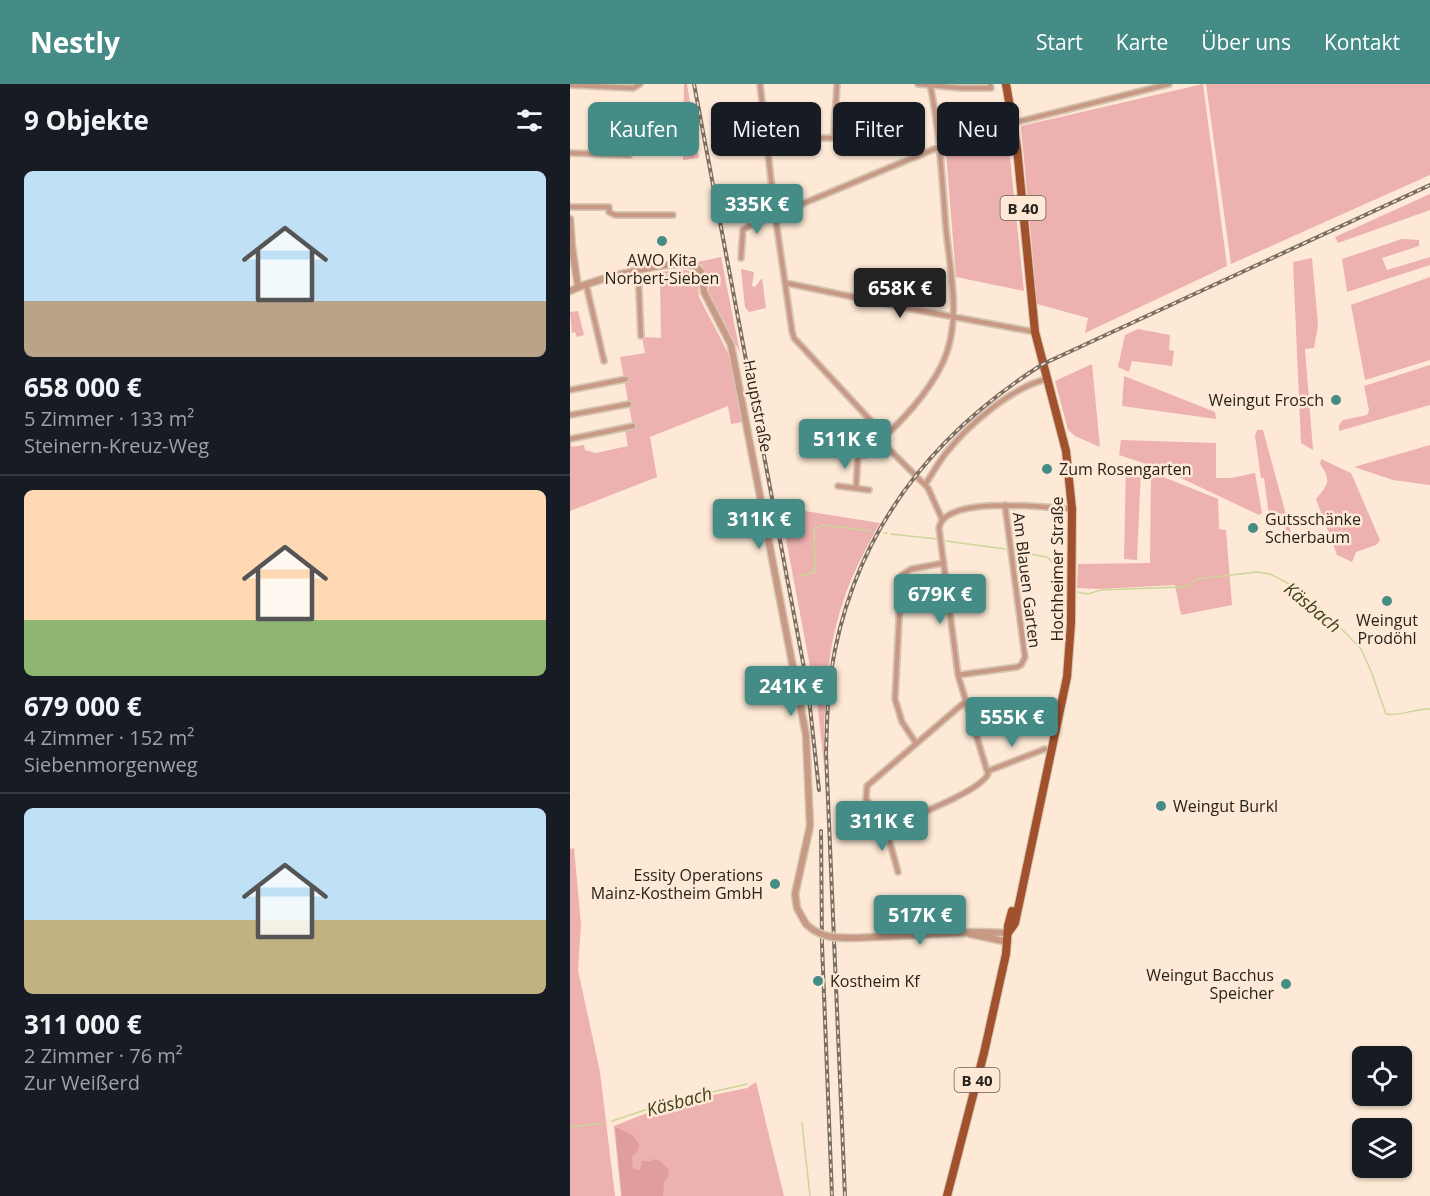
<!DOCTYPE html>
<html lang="de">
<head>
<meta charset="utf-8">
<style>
  :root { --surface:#171b24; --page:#242831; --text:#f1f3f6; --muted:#9ea1a6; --line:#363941; --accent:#468c86 }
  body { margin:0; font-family:"Open Sans",sans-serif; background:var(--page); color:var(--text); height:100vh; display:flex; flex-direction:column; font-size:22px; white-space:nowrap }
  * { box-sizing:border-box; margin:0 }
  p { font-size:20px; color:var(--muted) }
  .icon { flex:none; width:33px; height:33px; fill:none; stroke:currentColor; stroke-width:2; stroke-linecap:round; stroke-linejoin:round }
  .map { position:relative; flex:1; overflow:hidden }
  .panel { display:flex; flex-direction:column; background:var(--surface); width:570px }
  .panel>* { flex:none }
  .guide { position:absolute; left:18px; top:18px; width:570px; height:54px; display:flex; gap:12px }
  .fabs { position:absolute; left:782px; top:962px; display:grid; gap:12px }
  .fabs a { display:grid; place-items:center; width:60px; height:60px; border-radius:9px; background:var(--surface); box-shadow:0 2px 4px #0004; font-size:30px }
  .price { position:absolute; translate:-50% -51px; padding:0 14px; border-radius:6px; background:var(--accent); color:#fff; font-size:20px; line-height:39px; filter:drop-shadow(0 2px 3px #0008) }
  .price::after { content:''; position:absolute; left:50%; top:36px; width:18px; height:14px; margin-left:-9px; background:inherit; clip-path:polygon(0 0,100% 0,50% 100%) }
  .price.current { background:#222; color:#fff }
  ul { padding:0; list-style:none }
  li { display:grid; align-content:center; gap:12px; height:318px; padding:0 24px }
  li+li { border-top:2px solid var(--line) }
  li span { display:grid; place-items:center; height:186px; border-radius:9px; color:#555 }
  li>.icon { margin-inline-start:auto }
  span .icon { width:108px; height:108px; fill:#fffc; stroke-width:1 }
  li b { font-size:26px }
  h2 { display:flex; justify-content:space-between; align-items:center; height:72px; padding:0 24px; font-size:26px }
  .pill { padding:0 21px; border-radius:9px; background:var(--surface); box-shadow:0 2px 4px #0004; font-size:21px; line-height:54px }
  .pill.current { background:var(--accent); color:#fff }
  header { display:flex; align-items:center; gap:36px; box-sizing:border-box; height:84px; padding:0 30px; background:var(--accent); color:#fff }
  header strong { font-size:28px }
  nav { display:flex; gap:33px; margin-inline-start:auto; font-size:21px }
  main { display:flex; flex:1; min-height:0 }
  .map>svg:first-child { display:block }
  .green { fill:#edb1b0 }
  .forest { fill:#df9d9d }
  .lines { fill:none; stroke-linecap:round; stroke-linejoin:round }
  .stream { stroke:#cdd69a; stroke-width:1.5 }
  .minor-casing { stroke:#d7c5b4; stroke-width:8 }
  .tertiary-casing { stroke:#d7c5b4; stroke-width:9 }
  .primary-casing { stroke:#d7c5b4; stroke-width:10 }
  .minor { stroke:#c89a86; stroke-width:4.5 }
  .tertiary { stroke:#c89a86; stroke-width:6 }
  .primary { stroke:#a2512d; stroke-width:8 }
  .rail-casing { stroke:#7b6f63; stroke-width:4 }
  .rail { stroke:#fde9d5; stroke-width:1.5; stroke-dasharray:4.5; stroke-linecap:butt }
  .tertiary-bridge-casing { stroke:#d7c5b4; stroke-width:9; stroke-linecap:butt }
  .tertiary-bridge { stroke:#c89a86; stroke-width:6 }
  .poi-dot { fill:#468c86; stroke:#fde9d5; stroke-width:2 }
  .labels { text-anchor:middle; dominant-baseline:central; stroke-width:5; stroke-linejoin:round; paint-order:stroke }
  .shield { fill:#fde9d5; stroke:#695e53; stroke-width:1.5 }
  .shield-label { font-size:15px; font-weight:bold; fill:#29221b }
  .poi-label { font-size:16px; fill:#29221b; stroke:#fde9d5; text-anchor:start }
  .street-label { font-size:16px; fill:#29221b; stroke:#fde9d5 }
  .water-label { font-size:18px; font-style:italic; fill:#3e4317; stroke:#fde9d5 }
</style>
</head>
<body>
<header>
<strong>Nestly</strong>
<nav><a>Start</a><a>Karte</a><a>Über uns</a><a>Kontakt</a></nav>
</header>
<main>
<section class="panel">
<h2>9 Objekte<svg class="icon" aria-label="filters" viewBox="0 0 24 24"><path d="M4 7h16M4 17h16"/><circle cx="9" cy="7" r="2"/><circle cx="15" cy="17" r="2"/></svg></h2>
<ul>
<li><span style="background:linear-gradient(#bfe0f5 70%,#b9a48a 0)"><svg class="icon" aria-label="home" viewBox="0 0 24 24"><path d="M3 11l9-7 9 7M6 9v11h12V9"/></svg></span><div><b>658 000 €</b><p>5 Zimmer · 133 m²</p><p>Steinern-Kreuz-Weg</p></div></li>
<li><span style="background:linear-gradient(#ffd9b3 70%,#8fb573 0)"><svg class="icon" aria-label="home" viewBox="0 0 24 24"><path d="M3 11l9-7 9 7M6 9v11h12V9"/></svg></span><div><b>679 000 €</b><p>4 Zimmer · 152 m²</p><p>Siebenmorgenweg</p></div></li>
<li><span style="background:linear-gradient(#bfe0f5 60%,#c2b280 0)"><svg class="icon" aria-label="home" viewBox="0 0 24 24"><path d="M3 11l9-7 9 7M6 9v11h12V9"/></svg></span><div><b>311 000 €</b><p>2 Zimmer · 76 m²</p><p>Zur Weißerd</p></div></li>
</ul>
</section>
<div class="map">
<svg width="860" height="1112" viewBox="0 0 860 1112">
  <rect width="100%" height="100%" fill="#fde9d5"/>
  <path class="green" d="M 114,0 L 117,0 L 129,74 L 113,76 Z
    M 633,0 L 657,182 L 515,249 L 518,234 L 467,220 L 451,42 Z
    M 636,0 L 860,0 L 860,91 L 661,180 Z
    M 403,36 L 436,36 L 454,207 L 386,193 L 375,56 L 389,52 L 389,40 Z
    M 860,110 L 860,126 L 768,159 L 765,153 Z
    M 832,155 L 849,156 L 849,162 L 812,174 L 817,186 L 860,173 L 860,181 L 777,208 L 772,175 Z
    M 151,173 L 170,269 L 138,207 C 141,195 137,191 132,181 L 123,179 Z
    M 742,174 L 748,241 L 744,264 L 735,265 L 743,366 L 731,359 L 723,178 Z
    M 171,185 L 184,188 L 182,202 L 185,203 L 192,194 L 196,224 L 179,228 L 175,223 Z
    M 116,186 L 124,189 L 128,196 L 129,213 L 158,269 L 173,338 L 161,340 L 158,322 L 80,353 L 87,393 L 0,427 L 0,357 L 2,363 L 14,361 L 15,366 L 26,369 L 58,362 L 55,346 L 63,344 L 50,273 L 75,269 L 72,253 L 91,254 L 90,198 L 88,188 Z
    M 860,193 L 860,276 L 795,296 L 781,221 Z
    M 8,227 L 14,251 L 7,253 L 5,248 L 2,249 L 0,228 Z
    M 568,245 L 600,251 L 599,266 L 604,267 L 602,282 L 562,277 L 559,288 L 548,283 L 555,251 Z
    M 522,280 L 530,363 L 505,352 L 498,346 L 485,297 Z
    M 860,281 L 860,321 L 769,347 L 769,341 L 773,336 L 797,331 L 799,326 L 794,302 Z
    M 554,292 L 645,328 L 646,335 L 552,322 Z
    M 687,346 L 693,346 L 721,449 L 714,444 L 715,441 L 699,432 L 694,394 L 691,394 L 685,352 Z
    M 551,356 L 646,359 L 646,394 L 661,394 L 685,389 L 692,429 L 689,431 L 594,386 L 549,371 Z
    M 860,361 L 860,401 L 823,396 L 784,383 Z
    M 751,375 L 781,389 L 810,456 L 806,461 L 786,468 L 782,478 L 767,471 L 746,415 C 758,400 762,397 750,380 Z
    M 556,379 L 571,384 L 567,476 L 554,475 Z
    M 581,388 L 648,415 L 649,445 L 656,446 L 662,521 L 611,531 L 605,501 L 529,505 L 507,504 L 508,480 L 580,479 Z
    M 210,423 L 310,439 C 296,464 282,490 273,518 C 255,571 254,627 254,682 L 248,625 Z
    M 4,764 L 11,840 L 8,886 L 30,988 L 45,1112 L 0,1112 L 0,765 Z
    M 186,998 L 214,1112 L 51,1112 L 44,1042 L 100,1020 L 177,1004 Z"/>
  <path class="forest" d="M 45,1043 L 62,1051 L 69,1060 L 68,1066 L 62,1073 L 63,1085 L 70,1086 L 72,1077 L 81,1077 L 83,1075 L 90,1077 L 99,1086 L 98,1092 L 94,1098 L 93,1112 L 52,1112 Z"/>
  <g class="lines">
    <path class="stream" d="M 314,449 L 317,449
      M 321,450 L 367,455
      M 376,457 L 435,465
      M 448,468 L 477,473 L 495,492
      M 228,492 L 245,488 L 244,444 L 254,441 L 300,447
      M 223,493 L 224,493
      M 214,494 L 215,494
      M 508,508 L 518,510 L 531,506 L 610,503 L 620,501 L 627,495 L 687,488 L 700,490 L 725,503 L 758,531 L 791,565 L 801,587 L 816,630 C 829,633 845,624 860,625
      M 42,1037 L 99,1018 L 177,1000
      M 232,1039 L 240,1112
      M 0,1043 L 33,1039"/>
    <defs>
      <path id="minor" d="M 190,0 L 205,130 L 222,247 L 224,254 L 315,352
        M 348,0 L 391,4 L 421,4 L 420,0
        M 0,1 L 63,4 L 70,0
        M 443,39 L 599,0
        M 245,54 L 264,54 L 267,0
        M 0,69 L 59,71
        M 0,123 L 39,123 L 39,128 L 45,131 L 103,131
        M 171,174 L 173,146 L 179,142 L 369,63
        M 68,187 L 71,252
        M 216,199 L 336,224 L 465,248
        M 16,200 L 34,277
        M 0,306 L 56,295
        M 0,331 L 59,320
        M 0,355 L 63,342
        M 315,358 L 317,363 L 358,404 L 372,435
        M 236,365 L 294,371 L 303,369 L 315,358 L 315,352 C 339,330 367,298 377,268 C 390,230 380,185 376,145 C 372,97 370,48 360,0
        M 355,401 C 362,390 368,379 376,369 C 398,341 442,303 477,295
        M 268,402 L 299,406
        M 286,404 L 288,370
        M 388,591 L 447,583 L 451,581 L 455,573 L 435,421
        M 346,659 L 332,638 L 325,615 L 331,496 L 332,491 L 341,485 L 374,479
        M 418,687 L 475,665
        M 316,744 C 336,735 410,708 418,690 L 388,591 L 369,444 C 375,410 477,424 502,425
        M 328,788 L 316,744 L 296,715 L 297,702 L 396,617"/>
      <path id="tertiary" d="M 0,135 L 2,163 L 8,203
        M 0,207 C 23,196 97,176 120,181 C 125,182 129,185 132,189 L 134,208 L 161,261 L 236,651 L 240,742 L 225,810 L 227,824 L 236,840
        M 400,850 L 438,858
        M 285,854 L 407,848 L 438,849"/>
      <path id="primary" d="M 436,0 L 447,64 L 465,248 L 496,367 L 502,425 L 501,539 L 497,593 L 445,839 L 438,849
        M 377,1112 L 414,969 L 436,870 L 438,842 L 442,827"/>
    </defs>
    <use href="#minor" class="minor-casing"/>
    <use href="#tertiary" class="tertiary-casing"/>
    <use href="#primary" class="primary-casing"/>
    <use href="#minor" class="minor"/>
    <use href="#tertiary" class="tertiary"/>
    <use href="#primary" class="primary"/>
    <defs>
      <path id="rail" d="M 124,0 L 238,605 L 249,706
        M 251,747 L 252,860 L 262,1112
        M 275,1112 L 256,669 C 257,642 257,615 261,588 C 282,452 359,352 473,280 L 860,101"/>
    </defs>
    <use href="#rail" class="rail-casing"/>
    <use href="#rail" class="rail"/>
    <defs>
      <path id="tertiary-bridge" d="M 236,840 C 250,854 266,854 285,854"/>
    </defs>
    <use href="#tertiary-bridge" class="tertiary-bridge-casing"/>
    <use href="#tertiary-bridge" class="tertiary-bridge"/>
  </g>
  <g class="poi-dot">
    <circle cx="92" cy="157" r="6"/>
    <circle cx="766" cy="316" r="6"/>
    <circle cx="477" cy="385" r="6"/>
    <circle cx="683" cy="444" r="6"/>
    <circle cx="817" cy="517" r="6"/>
    <circle cx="591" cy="722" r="6"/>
    <circle cx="205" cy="800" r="6"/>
    <circle cx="248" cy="897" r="6"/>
    <circle cx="716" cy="900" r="6"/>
  </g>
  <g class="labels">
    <g class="shield">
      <rect x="430.5" y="112" width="45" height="24" rx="4.5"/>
      <rect x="384.5" y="984" width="45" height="24" rx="4.5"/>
    </g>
    <g class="shield-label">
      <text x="453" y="124">B 40</text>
      <text x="407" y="996">B 40</text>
    </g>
    <g class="poi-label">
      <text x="92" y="176" text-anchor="middle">AWO Kita<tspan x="92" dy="18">Norbert-Sieben</tspan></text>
      <text x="754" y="316" text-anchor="end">Weingut Frosch</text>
      <text x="489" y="385">Zum Rosengarten</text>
      <text x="695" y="435">Gutsschänke<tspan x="695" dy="18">Scherbaum</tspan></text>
      <text x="817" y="536" text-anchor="middle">Weingut<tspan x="817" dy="18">Prodöhl</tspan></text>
      <text x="603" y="722">Weingut Burkl</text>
      <text x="193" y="791" text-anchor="end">Essity Operations<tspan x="193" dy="18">Mainz-Kostheim GmbH</tspan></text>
      <text x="704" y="891" text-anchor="end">Weingut Bacchus<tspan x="704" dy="18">Speicher</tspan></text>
      <text x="260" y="897">Kostheim Kf</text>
    </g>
    <g class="street-label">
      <text transform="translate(188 322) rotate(79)">Hauptstraße</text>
      <text transform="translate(487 485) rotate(-90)">Hochheimer Straße</text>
      <text transform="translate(457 496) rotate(83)">Am Blauen Garten</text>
    </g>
    <g class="water-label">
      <text transform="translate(743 523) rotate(40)">Käsbach</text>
      <text transform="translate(109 1017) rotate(-15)">Käsbach</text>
    </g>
  </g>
</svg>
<div class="fabs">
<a><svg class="icon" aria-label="locate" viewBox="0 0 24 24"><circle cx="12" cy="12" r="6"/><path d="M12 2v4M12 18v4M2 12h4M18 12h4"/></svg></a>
<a><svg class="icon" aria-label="layers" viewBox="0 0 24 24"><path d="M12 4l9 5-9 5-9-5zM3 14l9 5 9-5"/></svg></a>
</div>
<b class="price" style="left:187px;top:151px">335K €</b>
<b class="price current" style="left:330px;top:235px">658K €</b>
<b class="price" style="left:275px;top:386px">511K €</b>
<b class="price" style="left:189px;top:466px">311K €</b>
<b class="price" style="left:370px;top:541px">679K €</b>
<b class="price" style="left:221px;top:633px">241K €</b>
<b class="price" style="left:442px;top:664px">555K €</b>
<b class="price" style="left:312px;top:768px">311K €</b>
<b class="price" style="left:350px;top:862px">517K €</b>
<div class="guide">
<a class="pill current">Kaufen</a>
<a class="pill">Mieten</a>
<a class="pill">Filter</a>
<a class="pill">Neu</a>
</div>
</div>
</main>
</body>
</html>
